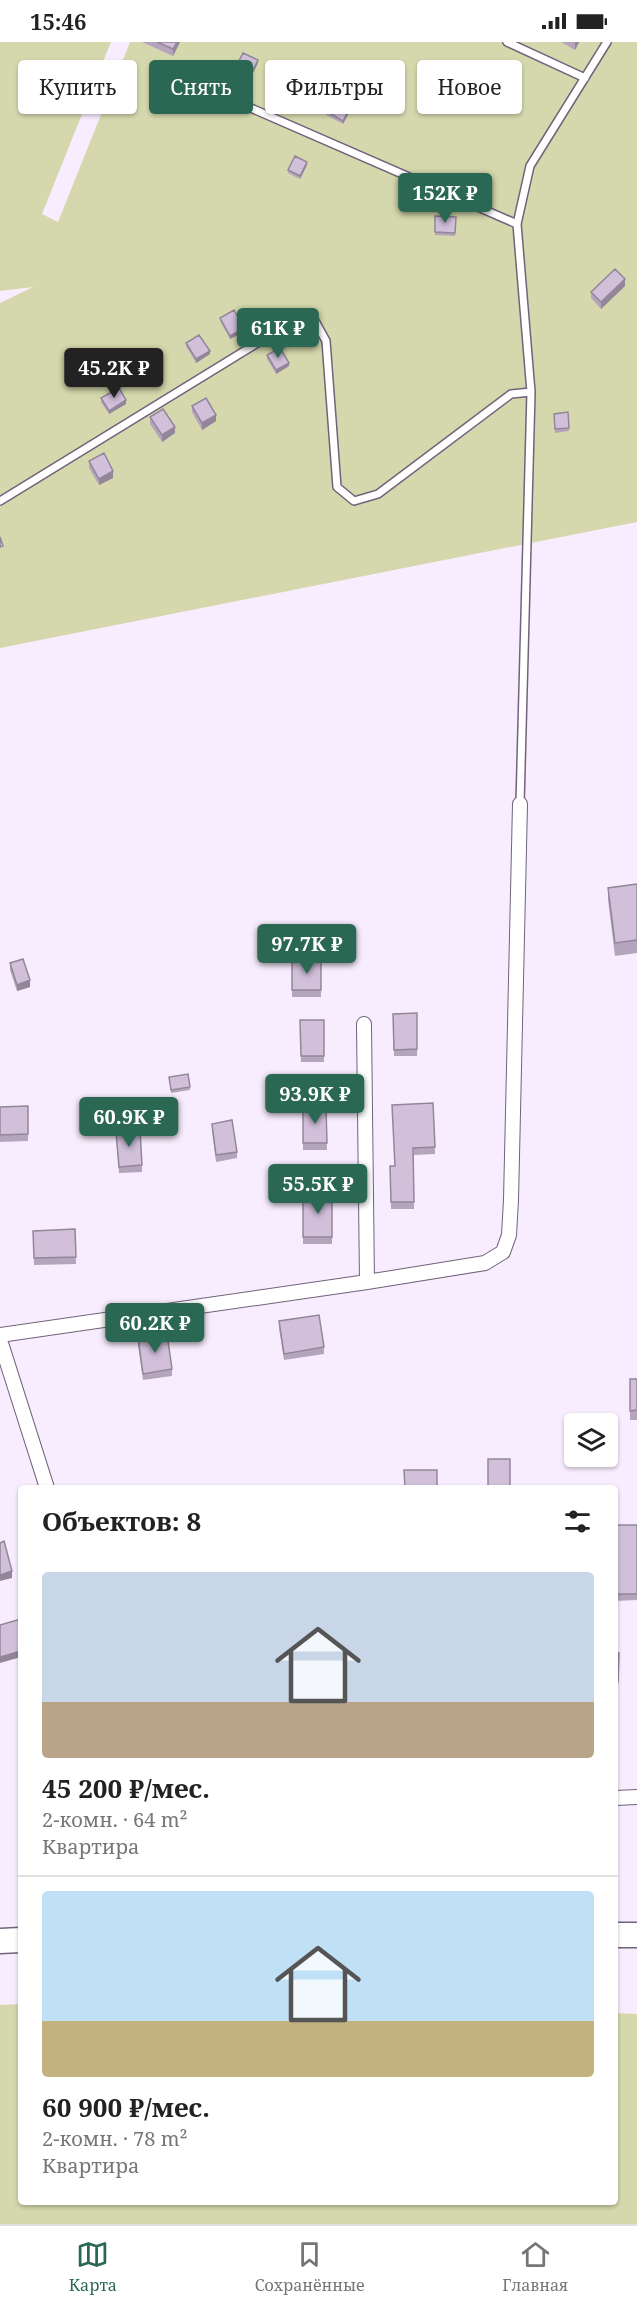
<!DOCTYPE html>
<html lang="ru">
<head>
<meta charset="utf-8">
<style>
  :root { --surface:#fff; --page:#f2f2f2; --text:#222; --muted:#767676; --line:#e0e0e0; --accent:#2b6854 }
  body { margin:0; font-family:"Noto Serif",serif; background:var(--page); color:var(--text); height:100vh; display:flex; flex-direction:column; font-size:22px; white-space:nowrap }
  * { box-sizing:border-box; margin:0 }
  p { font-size:20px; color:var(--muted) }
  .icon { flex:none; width:33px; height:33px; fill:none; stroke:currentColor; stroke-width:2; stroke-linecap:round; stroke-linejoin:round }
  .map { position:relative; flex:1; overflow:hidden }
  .sheet { position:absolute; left:18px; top:1443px; width:600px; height:720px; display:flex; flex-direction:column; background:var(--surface); border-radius:6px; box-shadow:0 2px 4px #0004 }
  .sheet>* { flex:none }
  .guide { position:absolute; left:18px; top:18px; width:602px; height:54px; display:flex; gap:12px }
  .buttons { position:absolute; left:564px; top:1371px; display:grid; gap:12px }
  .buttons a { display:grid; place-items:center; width:54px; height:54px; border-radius:6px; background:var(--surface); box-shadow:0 2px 4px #0004; font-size:30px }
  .price { position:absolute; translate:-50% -51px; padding:0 14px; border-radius:6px; background:var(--accent); color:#fff; font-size:20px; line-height:39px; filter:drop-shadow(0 2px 3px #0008) }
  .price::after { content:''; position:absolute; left:50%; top:36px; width:18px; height:14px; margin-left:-9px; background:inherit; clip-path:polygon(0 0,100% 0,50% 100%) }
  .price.active { background:#222; color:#fff }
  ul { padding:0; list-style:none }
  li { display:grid; align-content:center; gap:12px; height:318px; padding:0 24px }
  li+li { border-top:2px solid var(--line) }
  li span { display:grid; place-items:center; height:186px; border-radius:6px; color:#555 }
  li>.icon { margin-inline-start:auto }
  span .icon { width:108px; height:108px; fill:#fffc; stroke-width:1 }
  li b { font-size:26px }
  h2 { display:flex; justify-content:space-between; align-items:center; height:72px; padding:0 24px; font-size:26px }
  .tag { padding:0 21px; border-radius:6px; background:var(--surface); box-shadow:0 2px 4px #0004; font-size:21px; line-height:54px }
  .tag.active { background:var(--accent); color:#fff }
  .status { display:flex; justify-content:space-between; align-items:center; height:42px; padding:0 30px; background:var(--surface); direction:ltr }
  .status svg { height:16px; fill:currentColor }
  .tabs { display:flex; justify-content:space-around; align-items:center; height:84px; border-top:2px solid var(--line); background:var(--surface); font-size:16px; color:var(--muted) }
  .tabs a { display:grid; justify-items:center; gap:3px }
  .tabs .active { color:var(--accent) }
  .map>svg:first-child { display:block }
  .green { fill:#d5d8ac }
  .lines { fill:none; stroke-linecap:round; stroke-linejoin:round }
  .lane-casing { stroke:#72627a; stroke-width:10 }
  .street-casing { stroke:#72627a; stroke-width:16 }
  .highway-casing { stroke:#72627a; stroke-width:27 }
  .lane { stroke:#fff; stroke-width:7 }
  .street { stroke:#fff; stroke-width:14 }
  .highway { stroke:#fff; stroke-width:24 }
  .wall { fill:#b5a5bc }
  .shaded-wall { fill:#938699 }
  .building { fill:#d2c0db; stroke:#938699; stroke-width:1.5 }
</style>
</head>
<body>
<div class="status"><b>15:46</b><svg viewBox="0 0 49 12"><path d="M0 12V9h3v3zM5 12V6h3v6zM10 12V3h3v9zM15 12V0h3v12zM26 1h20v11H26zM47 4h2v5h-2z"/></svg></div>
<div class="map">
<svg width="637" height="2182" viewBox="0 0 637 2182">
  <rect width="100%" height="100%" fill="#f8edfe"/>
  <path class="green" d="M 0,0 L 111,0 L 42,172 L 58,180 L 130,0 L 637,0 L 637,480 L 0,606 L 0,261 L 33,245 L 0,249 Z
    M 21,1962 L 21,2160 L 615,2160 L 615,1971 L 637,1972 L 637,2182 L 0,2182 L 0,1963 Z"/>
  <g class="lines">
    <defs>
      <path id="lane" d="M 507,0 L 585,36
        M 166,29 L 517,182
        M 0,459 L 298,276 L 315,279 L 326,299 L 337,445 L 354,459 L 378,452 L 511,352 L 531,350
        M 520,762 L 531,350 L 517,182 L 530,124 L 607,0"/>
      <path id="street" d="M 364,982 L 367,1240
        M 0,1293 L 367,1240 L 485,1221 L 503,1210 L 509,1193 L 511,1158 L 520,762
        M 0,1298 L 47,1446
        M 615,1756 L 637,1755"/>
      <path id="highway" d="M 615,1893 L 637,1893
        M 0,1899 L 21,1898"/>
    </defs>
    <use href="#lane" class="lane-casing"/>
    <use href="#street" class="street-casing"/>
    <use href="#highway" class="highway-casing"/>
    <use href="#lane" class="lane"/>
    <use href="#street" class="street"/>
    <use href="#highway" class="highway"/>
  </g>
  <path class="wall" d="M 142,0 L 180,0 L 173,14 Z
    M 561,0 L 579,0 L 575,8 Z
    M 258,21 L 252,33 L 237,26 L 237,23 Z
    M 326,69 L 350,69 L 343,82 L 326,73 Z
    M 307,123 L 300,137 L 288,131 L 288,128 Z
    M 456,175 L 455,194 L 435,193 L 435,190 Z
    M 625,244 L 601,267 L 591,256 L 591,250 Z
    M 220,276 L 244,290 L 230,297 L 220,279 Z
    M 186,301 L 210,312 L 196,321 L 186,304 Z
    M 267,313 L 289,324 L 276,332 L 267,317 Z
    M 101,356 L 126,362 L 109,372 L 101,360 Z
    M 192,364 L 216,379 L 202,388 L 192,370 Z
    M 568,370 L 569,389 L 555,391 L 554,372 Z
    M 150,375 L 175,391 L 162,400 L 150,382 Z
    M 89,419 L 113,436 L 99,443 L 89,426 Z
    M 637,842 L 637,911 L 615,914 L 608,858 L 608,846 Z
    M 321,918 L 321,955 L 292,955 L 292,919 Z
    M 10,921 L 30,945 L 17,949 L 10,928 Z
    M 417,971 L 417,1014 L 394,1014 L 393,972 Z
    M 300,978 L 324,978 L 324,1020 L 301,1020 Z
    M 169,1035 L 190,1045 L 190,1048 L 171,1051 Z
    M 433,1061 L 435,1112 L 414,1113 L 414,1167 L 391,1167 L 390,1124 L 394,1124 Z
    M 0,1065 L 28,1092 L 28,1099 L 0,1100 Z
    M 303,1065 L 326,1065 L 327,1108 L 303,1108 Z
    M 212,1082 L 237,1110 L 237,1116 L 216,1120 L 212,1088 Z
    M 116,1090 L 142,1123 L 142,1130 L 119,1131 Z
    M 303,1151 L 332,1151 L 332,1202 L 303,1202 Z
    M 75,1187 L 76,1222 L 34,1223 L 33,1189 Z
    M 279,1279 L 324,1305 L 324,1312 L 284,1318 L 279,1286 Z
    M 138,1296 L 172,1327 L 172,1334 L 143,1338 L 138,1303 Z
    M 630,1337 L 637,1337 L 637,1378 L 630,1378 Z
    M 615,1483 L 637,1483 L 637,1558 L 615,1559 Z
    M 615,1611 L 619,1611 L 618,1647 L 615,1647 Z"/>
  <path class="shaded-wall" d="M 177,0 L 180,0 L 173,14 L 173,7 Z
    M 576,0 L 579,0 L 575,8 L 575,1 Z
    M 258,18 L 258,21 L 252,33 L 252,30 Z
    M 350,65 L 350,69 L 343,82 L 343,79 Z
    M 307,120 L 307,123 L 300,137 L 300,134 Z
    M 625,237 L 625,244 L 601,267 L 601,260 Z
    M 244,286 L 244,290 L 230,297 L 230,294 Z
    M 210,309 L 210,312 L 196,321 L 196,317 Z
    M 289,321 L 289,324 L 276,332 L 276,328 Z
    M 126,358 L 126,362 L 109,372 L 109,369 Z
    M 216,373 L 216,379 L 202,388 L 202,381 Z
    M 175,385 L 175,391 L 162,400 L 162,393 Z
    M 113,429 L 113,436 L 99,443 L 99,437 Z
    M 30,938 L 30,945 L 17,949 L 17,943 Z
    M 12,1529 L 12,1536 L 0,1539 L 0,1533 Z
    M 21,1609 L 21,1615 L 0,1621 L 0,1615 Z"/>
  <path class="building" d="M 157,0 L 177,0 L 173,7 Z
    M 243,11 L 258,18 L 252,30 L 237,23 Z
    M 333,56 L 350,65 L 343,79 L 326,69 Z
    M 295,114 L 307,120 L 300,134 L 288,128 Z
    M 435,174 L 456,175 L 455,191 L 435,190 Z
    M 615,227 L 625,237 L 601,260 L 591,250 Z
    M 234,268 L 244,286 L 230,294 L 220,276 Z
    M 199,293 L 210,309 L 196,317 L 186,301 Z
    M 280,306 L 289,321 L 276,328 L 267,313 Z
    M 119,346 L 126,358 L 109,369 L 101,356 Z
    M 206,356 L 216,373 L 202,381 L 192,364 Z
    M 163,367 L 175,385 L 162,393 L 150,375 Z
    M 568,370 L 569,386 L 555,387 L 554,372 Z
    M 104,411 L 113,429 L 99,437 L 89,419 Z
    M 0,495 L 3,504 L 0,505 Z
    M 637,842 L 637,898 L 615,901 L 608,846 Z
    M 23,917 L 30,938 L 17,943 L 10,921 Z
    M 321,918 L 321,948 L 292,948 L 292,919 Z
    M 417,971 L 417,1007 L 394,1008 L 393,972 Z
    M 300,978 L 324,978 L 324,1014 L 301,1014 Z
    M 188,1032 L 190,1045 L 171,1048 L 169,1035 Z
    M 433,1061 L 435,1105 L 413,1106 L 414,1160 L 391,1160 L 390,1124 L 395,1124 L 392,1063 Z
    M 28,1064 L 28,1092 L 0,1093 L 0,1065 Z
    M 303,1065 L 326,1065 L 327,1101 L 303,1101 Z
    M 232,1078 L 237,1110 L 216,1113 L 212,1082 Z
    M 140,1088 L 142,1123 L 119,1125 L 116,1090 Z
    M 303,1151 L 332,1151 L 332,1195 L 303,1195 Z
    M 75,1187 L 76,1215 L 34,1216 L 33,1189 Z
    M 319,1273 L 324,1305 L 284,1312 L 279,1279 Z
    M 167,1292 L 172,1327 L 143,1332 L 138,1296 Z
    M 630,1337 L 637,1337 L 637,1368 L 630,1369 Z
    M 488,1417 L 510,1417 L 510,1446 L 488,1446 Z
    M 404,1428 L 437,1428 L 437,1446 L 405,1446 Z
    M 615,1483 L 637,1483 L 637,1552 L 615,1552 Z
    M 4,1499 L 12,1529 L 0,1533 L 0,1501 Z
    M 21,1577 L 21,1609 L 0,1615 L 0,1583 Z
    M 615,1611 L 619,1611 L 618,1640 L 615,1640 Z"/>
</svg>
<div class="buttons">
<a><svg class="icon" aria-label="layers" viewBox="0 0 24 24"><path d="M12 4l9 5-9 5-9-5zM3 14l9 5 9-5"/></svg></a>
</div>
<b class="price" style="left:445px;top:182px">152K ₽</b>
<b class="price" style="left:278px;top:317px">61K ₽</b>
<b class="price active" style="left:114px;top:357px">45.2K ₽</b>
<b class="price" style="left:307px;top:933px">97.7K ₽</b>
<b class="price" style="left:315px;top:1083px">93.9K ₽</b>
<b class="price" style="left:129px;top:1106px">60.9K ₽</b>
<b class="price" style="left:318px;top:1173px">55.5K ₽</b>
<b class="price" style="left:155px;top:1312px">60.2K ₽</b>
<div class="guide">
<a class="tag">Купить</a>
<a class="tag active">Снять</a>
<a class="tag">Фильтры</a>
<a class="tag">Новое</a>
</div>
<section class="sheet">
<h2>Объектов: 8<svg class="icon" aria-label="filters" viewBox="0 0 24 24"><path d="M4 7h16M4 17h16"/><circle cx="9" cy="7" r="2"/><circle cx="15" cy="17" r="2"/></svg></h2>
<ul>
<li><span style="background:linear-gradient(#c9d6e8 70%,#b9a48a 0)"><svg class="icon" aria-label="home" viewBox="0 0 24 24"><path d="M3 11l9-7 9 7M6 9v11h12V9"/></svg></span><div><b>45 200 ₽/мес.</b><p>2-комн. · 64 m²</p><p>Квартира</p></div></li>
<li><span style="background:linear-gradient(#bfe0f5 70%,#c2b280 0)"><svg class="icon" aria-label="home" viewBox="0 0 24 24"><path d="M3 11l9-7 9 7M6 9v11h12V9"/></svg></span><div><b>60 900 ₽/мес.</b><p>2-комн. · 78 m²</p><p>Квартира</p></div></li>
</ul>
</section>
</div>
<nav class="tabs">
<a class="active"><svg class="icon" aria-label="map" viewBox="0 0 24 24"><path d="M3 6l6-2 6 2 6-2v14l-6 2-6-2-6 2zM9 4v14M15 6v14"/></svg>Карта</a>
<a><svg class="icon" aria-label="saved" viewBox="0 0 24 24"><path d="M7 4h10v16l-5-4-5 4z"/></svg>Сохранённые</a>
<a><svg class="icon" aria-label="home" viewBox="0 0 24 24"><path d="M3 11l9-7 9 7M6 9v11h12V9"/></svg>Главная</a>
</nav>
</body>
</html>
